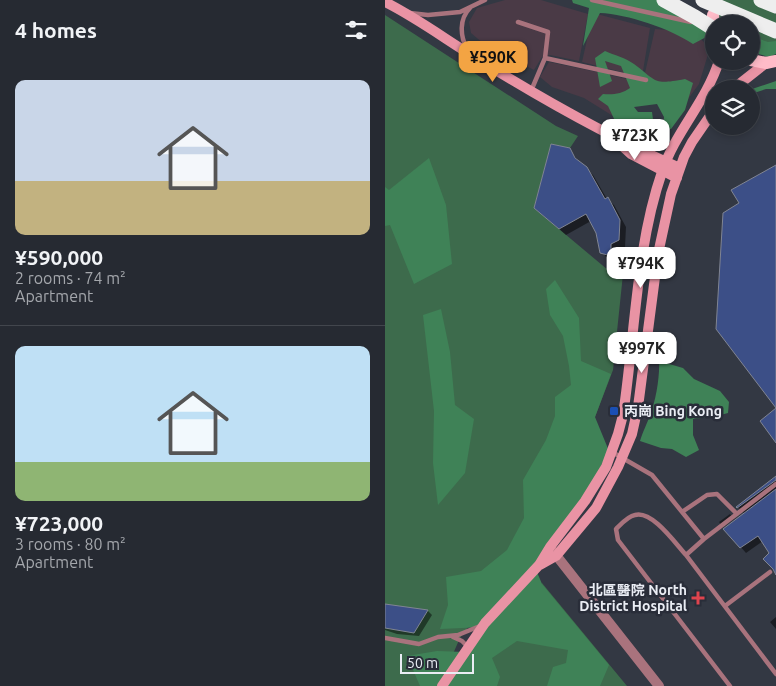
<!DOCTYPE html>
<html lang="en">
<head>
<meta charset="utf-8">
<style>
  :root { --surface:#262a32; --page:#32363e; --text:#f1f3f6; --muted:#a4a7ac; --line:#42464d; --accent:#f3a443 }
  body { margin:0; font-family:Ubuntu,"Noto Sans SC",sans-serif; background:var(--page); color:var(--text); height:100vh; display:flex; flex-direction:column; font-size:19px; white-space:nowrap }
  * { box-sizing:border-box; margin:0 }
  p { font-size:16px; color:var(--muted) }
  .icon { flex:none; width:28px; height:28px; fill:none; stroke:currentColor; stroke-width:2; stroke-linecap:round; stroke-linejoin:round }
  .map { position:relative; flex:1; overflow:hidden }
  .drawer { display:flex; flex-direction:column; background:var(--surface); width:385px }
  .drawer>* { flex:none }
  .buttons { position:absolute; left:320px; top:15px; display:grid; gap:10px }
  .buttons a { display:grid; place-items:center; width:55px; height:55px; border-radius:50%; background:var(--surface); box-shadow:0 2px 8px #0003,0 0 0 1px var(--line); font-size:25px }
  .scale { position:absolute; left:15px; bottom:12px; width:74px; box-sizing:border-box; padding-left:5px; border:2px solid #eaedf4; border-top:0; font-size:14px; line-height:18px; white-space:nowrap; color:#eaedf4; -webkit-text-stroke:4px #292d39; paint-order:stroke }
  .price { position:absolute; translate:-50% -42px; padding:0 11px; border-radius:10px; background:#fff; color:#222; font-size:16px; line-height:32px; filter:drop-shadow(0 1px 2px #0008) }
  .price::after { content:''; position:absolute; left:50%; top:30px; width:15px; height:11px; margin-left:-8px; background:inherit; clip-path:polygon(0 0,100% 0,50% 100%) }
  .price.active { background:var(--accent); color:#111 }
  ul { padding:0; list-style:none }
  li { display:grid; align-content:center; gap:10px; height:265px; padding:0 15px }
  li+li { border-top:1px solid var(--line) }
  li span { display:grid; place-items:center; height:155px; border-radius:10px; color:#555 }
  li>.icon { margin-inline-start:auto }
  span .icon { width:90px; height:90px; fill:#fffc; stroke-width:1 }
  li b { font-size:21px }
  h2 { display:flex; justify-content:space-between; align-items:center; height:60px; padding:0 15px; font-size:21px }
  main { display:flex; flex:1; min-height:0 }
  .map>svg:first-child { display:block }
  .industrial { fill:#4a3a46 }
  .green { fill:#3d6b4c }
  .forest { fill:#3f8257 }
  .shadow { fill:#0007 }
  .building { fill:#3c4f87; stroke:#808593 }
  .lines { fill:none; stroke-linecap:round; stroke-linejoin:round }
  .service { stroke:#a9737d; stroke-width:4.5 }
  .tertiary { stroke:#a9737d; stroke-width:10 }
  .secondary { stroke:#e993a4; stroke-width:10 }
  .primary { stroke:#ffbbc8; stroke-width:12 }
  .motorway { stroke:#eee; stroke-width:15 }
  .motorway-bridge { stroke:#eee; stroke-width:15 }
  .transit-dot { fill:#1a4fb4; stroke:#292d39; stroke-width:2 }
  .health-dot { fill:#e0444e; stroke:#292d39; stroke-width:2 }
  .labels { text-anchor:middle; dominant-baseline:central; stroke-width:5; stroke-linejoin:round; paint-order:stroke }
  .poi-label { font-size:14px; font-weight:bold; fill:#eaedf4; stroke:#292d39; text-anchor:start }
</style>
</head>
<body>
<main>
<section class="drawer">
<h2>4 homes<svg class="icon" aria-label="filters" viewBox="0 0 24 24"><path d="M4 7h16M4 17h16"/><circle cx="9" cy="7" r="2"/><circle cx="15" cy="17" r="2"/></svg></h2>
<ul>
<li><span style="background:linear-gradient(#c9d6e8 65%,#c2b280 0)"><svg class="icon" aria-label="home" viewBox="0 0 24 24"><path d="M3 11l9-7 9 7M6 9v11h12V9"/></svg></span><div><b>¥590,000</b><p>2 rooms · 74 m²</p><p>Apartment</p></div></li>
<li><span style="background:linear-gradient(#bfe0f5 75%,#8fb573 0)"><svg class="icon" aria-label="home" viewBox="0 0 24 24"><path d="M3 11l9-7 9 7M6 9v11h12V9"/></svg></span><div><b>¥723,000</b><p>3 rooms · 80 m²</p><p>Apartment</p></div></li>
</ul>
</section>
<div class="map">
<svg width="391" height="686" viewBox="0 0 391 686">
  <rect width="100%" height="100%" fill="#333843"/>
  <path class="industrial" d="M 120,0 L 156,0 L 203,14 L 194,61 L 165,55 L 157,57 L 149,70 L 99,44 L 86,33 L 84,22 L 92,8 Z
    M 208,13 L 265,28 L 257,77 L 197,62 Z
    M 270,29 L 307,32 L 319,42 L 324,51 L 314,84 L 303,99 L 257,86 Z
    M 164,62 L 212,72 L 222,83 L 225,75 L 254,82 L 232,104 L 228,116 L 199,98 L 167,87 L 155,77 Z"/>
  <path class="green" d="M 333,0 L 391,0 L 391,54 L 366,51 L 366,24 L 336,24 L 333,11 Z
    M 0,15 L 171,126 L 193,136 L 185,148 L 166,144 L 149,208 L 223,270 L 238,274 L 228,370 L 210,417 L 90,618 L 75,638 L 67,656 L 46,686 L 0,686 Z
    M 157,583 L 242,686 L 75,686 Z"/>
  <path class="forest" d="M 187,0 L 290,0 L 325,35 L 308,44 C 286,29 242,14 215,13 L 198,46 L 204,8 L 188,3 Z
    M 366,36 L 383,42 L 391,41 L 391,54 L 384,57 L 366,52 Z
    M 220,51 C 229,55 241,58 249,64 C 273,82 268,85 300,79 L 308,83 L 300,110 L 286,129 L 278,128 L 279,117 L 272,104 L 249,107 L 253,112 L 267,112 L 270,134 L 261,135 L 231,123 L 223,106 L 213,99 L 218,94 C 227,95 237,94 245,88 L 236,66 L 220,61 L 227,81 L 215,87 L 210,58 Z
    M 391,81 L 391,89 L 381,89 L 366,94 L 367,89 Z
    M 44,158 L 61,205 L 67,264 L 29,284 L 5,225 L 0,226 L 0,187 L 4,190 Z
    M 170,280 L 194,318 L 196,361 L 226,374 L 210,417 L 224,451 L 198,500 L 149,565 L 157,584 L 224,665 L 215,686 L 162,686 L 168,667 L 181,663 L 183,650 L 132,641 L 107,658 L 115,677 L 112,686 L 35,686 L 22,656 L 52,651 L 80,652 L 100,627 L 55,629 L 63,605 L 61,577 L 96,571 L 122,550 L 139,518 L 138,480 L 161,440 L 170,416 L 170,397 L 186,385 L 184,366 L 178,336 L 165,315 L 161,289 Z
    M 56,309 L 65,352 L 70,405 L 89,419 L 80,473 L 53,505 L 48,463 L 49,411 L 38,315 Z
    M 274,361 L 298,368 L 309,379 L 335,391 L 344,402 L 343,413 L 328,417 L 308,419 L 308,435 L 314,450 L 301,457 L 287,449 L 276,448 L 255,441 C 258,431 262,424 265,415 C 271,401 275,375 274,361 Z"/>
  <path class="shadow" d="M 184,150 L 195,163 L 208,175 L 222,199 L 229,205 L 241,227 L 240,247 L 232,250 L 232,261 L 223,259 L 217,252 L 212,232 L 206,221 L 181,235 L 157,214 Z
    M 391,478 L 391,571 L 386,553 L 378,541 L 361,553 L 340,529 L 360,514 L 353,507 Z
    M 345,514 L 349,519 L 338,527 L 334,522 Z
    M 0,606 L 43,611 L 47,615 L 34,636 L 12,634 L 0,630 Z
    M 391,617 L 391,629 L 385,622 Z"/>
  <path class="building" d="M 166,144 L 185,148 L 190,158 L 202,167 L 220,199 L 223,197 L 235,220 L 234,240 L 226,244 L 226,256 L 215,253 L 211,233 L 201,214 L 174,229 L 149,208 Z
    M 391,165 L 391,443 L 375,421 L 391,408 L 331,329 L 338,213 L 354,203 L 346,190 Z
    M 391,476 L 391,480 L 352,508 L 351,507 Z
    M 391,489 L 391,575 L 388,569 L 378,559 L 384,553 L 373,536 L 355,548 L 338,529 Z
    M 0,604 L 43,610 L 29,633 L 0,628 Z"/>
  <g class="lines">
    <path class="service" d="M 207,0 L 306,22
      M 25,13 L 43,15 L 75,12 L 100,0
      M 133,22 L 163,32 L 160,58 L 146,91
      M 82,49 C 75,36 74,19 85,8
      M 160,58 L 261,80
      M 227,452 L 267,475 L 319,539 L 301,555 L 391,674
      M 297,512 L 322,495 L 332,494 L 352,514
      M 319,539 L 391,484
      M 301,555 C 290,543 267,510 250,515 C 243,516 236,524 231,529 L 233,540 L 345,686
      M 340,606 L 385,572
      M 68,637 L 77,641 L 83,647
      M 0,638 L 34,644 L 53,637 L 73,635 L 95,626"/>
    <path class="tertiary" d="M 167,550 L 274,686"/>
    <path class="secondary" d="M 0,2 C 32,18 60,39 91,58 C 157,99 224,137 295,168
      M 348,89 L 381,63
      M 235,144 L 246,154 L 292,178
      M 155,565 L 171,556 L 211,508 L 233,467 L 247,434 L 253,407 L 273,254 L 286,194 L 299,157 L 307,142 L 329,110
      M 57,686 L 100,623 L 154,565 L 165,547 L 200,501 L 221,467 L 233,434 L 238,415 C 250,336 251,247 277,172 C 290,132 321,102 334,61"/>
    <path class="primary" d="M 328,15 L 329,24
      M 366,60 L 381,63 L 391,61"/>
    <path class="motorway" d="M 279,0 L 310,17 L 329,29
      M 376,0 L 391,6"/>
    <path class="motorway-bridge" d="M 318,0 L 391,31"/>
  </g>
  <rect class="transit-dot" x="224" y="406" width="10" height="10" rx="2.5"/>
  <path class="health-dot" d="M310.5 590.5h5v5h5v5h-5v5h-5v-5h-5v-5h5z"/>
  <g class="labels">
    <g class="poi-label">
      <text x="239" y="411">丙崗 Bing Kong</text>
      <text x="302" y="590" text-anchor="end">北區醫院 North<tspan x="302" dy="16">District Hospital</tspan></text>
    </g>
  </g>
</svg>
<div class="buttons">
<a><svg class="icon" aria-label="locate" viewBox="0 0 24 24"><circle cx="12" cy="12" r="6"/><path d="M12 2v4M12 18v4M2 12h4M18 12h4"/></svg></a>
<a><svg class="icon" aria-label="layers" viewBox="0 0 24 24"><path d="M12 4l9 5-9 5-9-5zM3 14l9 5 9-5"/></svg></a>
</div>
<div class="scale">50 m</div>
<b class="price active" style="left:108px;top:83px">¥590K</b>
<b class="price" style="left:250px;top:161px">¥723K</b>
<b class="price" style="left:256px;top:289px">¥794K</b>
<b class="price" style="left:257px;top:374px">¥997K</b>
</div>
</main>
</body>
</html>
